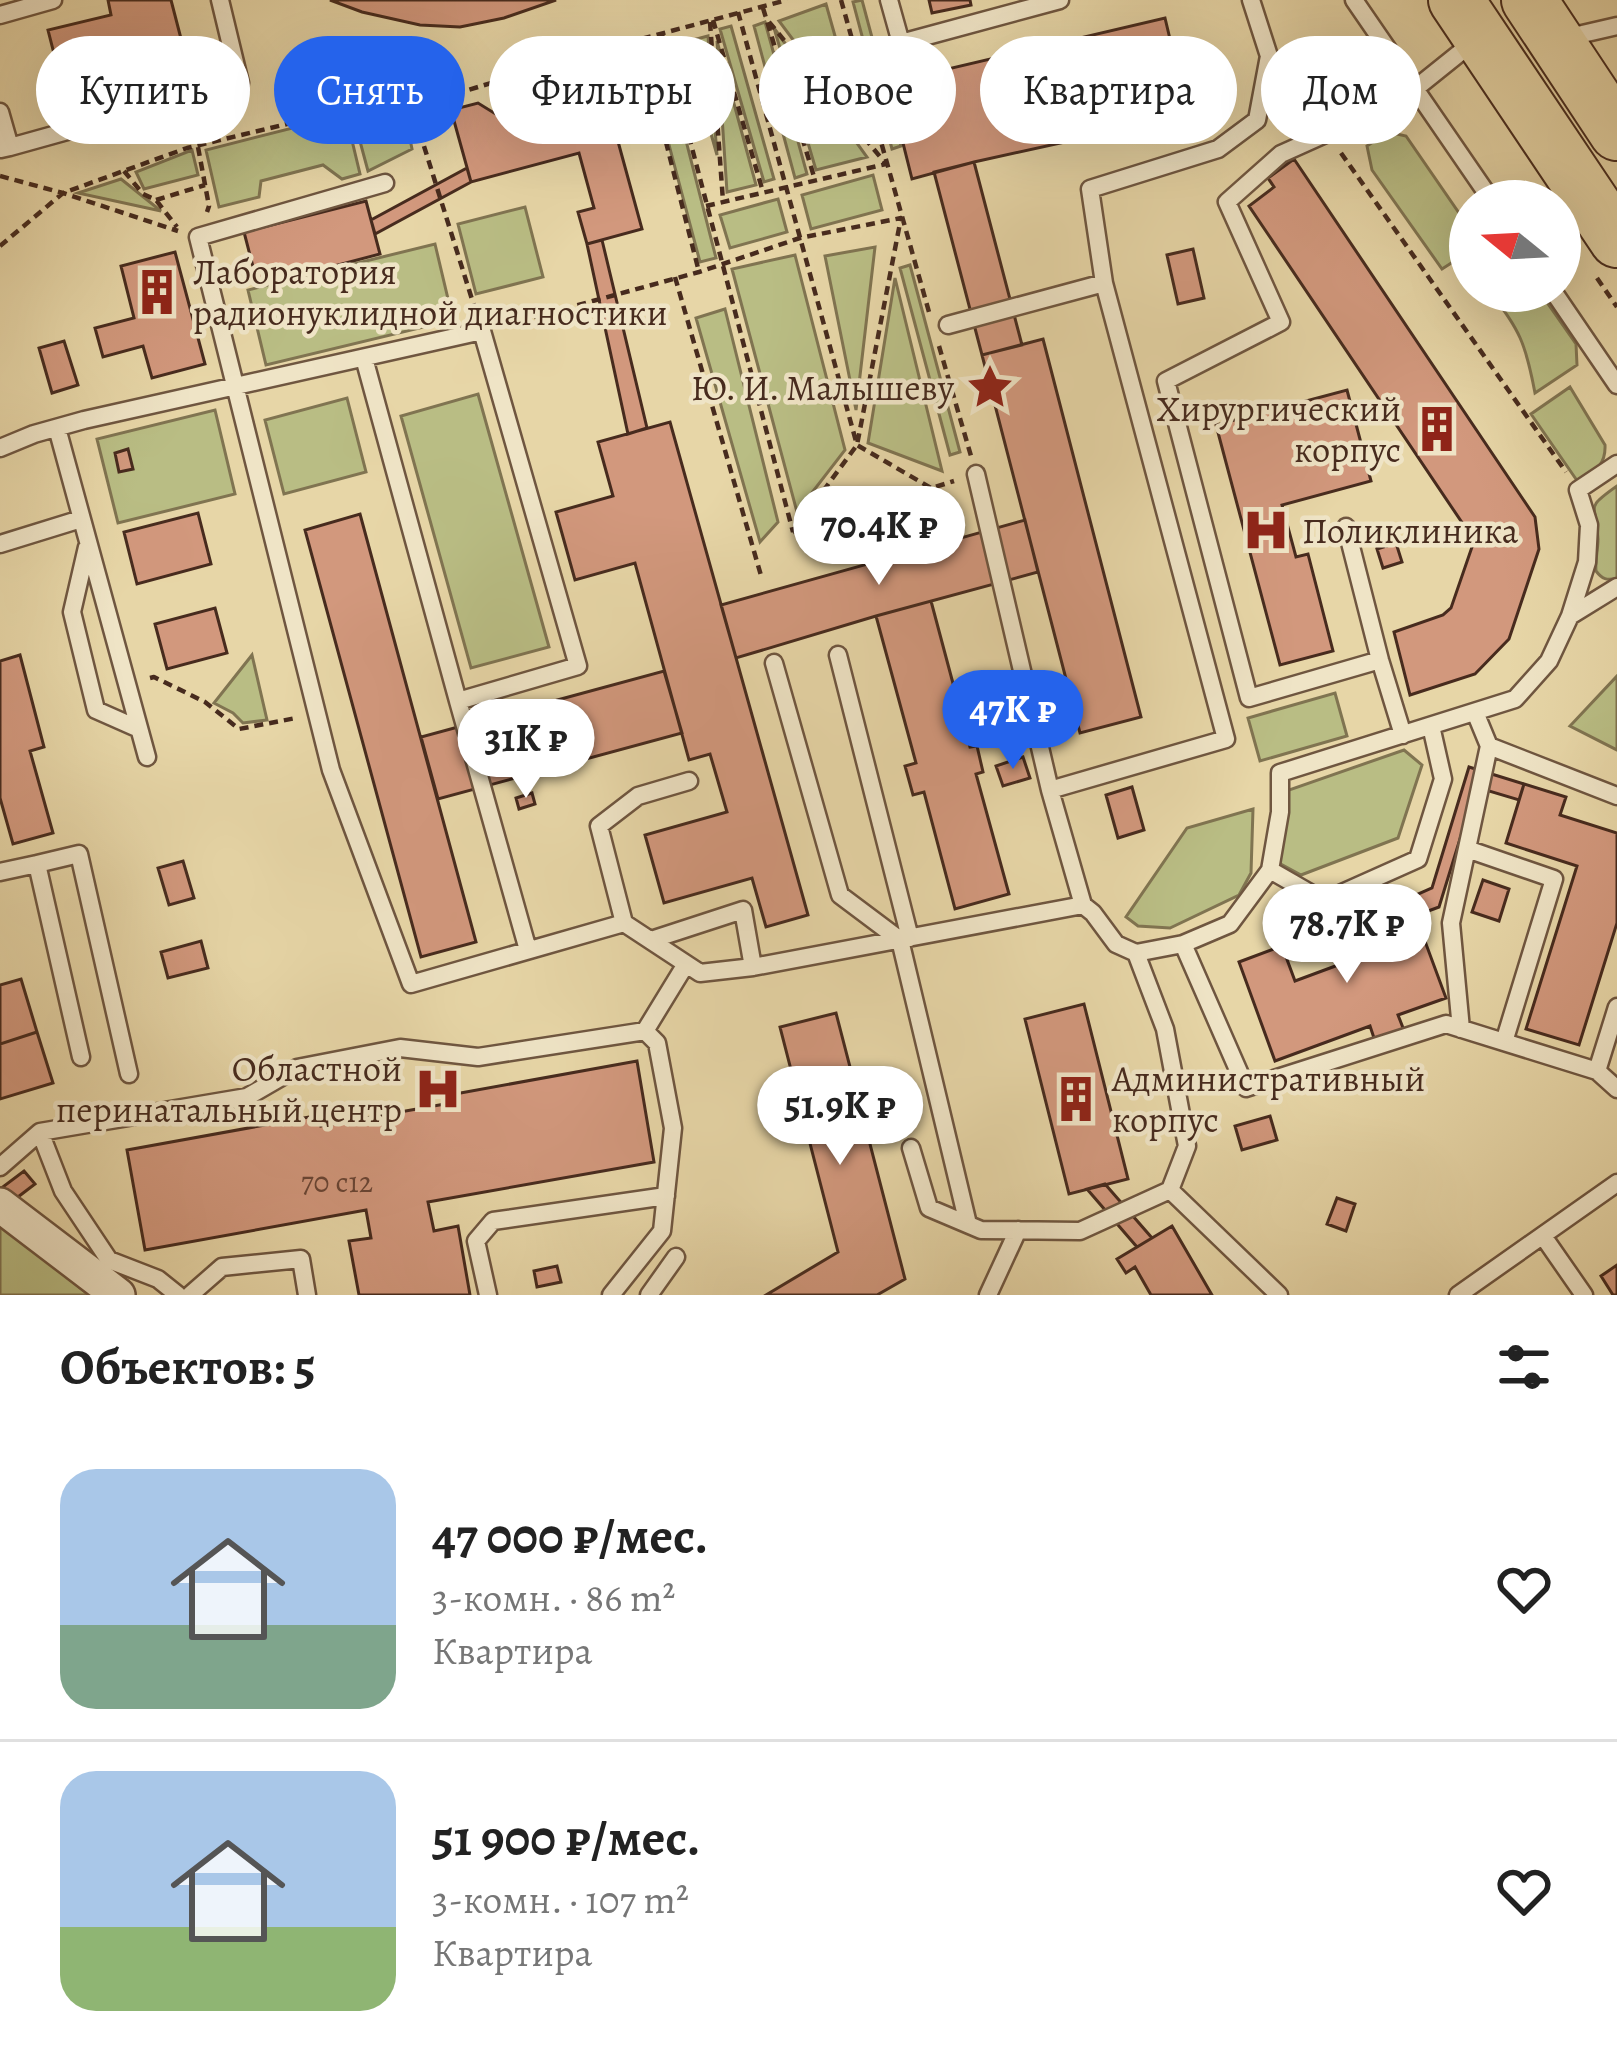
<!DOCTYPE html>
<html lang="ru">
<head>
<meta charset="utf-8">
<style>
  :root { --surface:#fff; --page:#f2f2f2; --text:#222; --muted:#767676; --line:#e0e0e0; --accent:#2563eb }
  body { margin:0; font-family:Alegreya,serif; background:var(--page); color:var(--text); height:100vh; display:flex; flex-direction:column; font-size:45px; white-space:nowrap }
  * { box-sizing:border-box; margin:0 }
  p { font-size:39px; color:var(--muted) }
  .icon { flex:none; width:66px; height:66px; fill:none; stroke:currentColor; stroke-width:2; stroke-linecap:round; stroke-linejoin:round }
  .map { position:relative; height:1295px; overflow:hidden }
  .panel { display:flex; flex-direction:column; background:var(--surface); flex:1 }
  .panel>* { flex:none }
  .hud { position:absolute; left:36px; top:36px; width:1545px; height:108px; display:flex; gap:24px }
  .needle { width:78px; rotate:288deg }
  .buttons { position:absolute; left:1449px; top:180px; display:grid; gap:24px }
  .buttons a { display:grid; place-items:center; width:132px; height:132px; border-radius:50%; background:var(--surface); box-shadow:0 12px 48px #0002; font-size:60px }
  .price { position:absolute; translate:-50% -102px; padding:0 27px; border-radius:42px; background:#fff; color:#222; font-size:39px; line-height:78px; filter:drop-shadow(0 3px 6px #0008) }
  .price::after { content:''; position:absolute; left:50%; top:72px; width:36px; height:27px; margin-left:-18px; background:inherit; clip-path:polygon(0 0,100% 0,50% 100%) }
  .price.selected { background:var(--accent); color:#fff }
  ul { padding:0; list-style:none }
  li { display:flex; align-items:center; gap:36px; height:300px; padding:0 60px }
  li+li { border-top:3px solid var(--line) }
  li span { display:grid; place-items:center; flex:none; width:336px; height:240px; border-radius:36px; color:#555 }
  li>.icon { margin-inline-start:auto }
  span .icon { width:144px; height:144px; fill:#fffc; stroke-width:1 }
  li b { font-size:51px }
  h2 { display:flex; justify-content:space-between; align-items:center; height:144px; padding:0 60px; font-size:51px }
  .chip { padding:0 42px; border-radius:54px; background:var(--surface); box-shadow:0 12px 48px #0002; font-size:42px; line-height:108px }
  .chip.selected { background:var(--accent); color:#fff }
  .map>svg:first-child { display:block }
  .green { fill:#b9bd84; stroke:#807451; stroke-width:3 }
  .building { fill:#d2987d; stroke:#472b1e; stroke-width:3 }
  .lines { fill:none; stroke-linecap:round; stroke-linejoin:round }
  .service-casing { stroke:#6f5640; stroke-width:21 }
  .minor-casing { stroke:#6f5640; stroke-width:38 }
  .primary-casing { stroke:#472b1e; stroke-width:58 }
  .path { stroke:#472b1e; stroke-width:4.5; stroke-dasharray:9 6; stroke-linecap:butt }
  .service { stroke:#efe4c6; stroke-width:16 }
  .minor { stroke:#efe4c6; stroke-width:33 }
  .primary { stroke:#e7d6a7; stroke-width:54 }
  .labels { text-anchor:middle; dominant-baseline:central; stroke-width:9; stroke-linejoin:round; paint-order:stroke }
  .number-label { font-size:30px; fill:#6a4636 }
  .poi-label { font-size:36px; fill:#472b1e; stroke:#efe4c6; text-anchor:start }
</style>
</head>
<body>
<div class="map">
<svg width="1617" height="1295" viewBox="0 0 1617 1295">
  <rect width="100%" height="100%" fill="#e7d6a7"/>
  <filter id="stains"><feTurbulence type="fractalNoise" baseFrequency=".00167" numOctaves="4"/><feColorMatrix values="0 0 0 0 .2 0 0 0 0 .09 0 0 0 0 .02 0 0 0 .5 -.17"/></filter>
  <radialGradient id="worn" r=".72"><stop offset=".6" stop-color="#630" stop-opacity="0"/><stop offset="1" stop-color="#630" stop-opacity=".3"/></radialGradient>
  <path class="green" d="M 862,0 L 901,146 L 892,149 L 853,2 Z
    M 826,4 L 862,132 L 779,21 Z
    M 765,22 L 807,174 L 795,178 L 754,26 Z
    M 731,26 L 774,179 L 764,182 L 720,29 Z
    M 774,28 L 867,157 L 816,170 Z
    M 708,36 L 717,155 L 685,42 Z
    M 660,39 L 716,258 L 700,262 L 642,43 Z
    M 717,41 L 756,185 L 727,192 Z
    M 402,100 L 412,149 L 368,171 L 358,134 L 378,126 L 373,108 Z
    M 328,119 L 349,128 L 360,174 L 342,179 L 323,165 L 261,181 L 259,197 L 219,207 L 206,150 Z
    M 1388,132 L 1406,136 L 1470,229 L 1470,251 L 1442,269 L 1372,170 L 1367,146 Z
    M 192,150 L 198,175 L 144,189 L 136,172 Z
    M 873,175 L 882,210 L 811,229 L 802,195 Z
    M 121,179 L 161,211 L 78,193 Z
    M 778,199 L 787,232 L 730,248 L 720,215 Z
    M 525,207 L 543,277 L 476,294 L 458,224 Z
    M 435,244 L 453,320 L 266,365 L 248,290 Z
    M 875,247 L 856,410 L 825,256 Z
    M 795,255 L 845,450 L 797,512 L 732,269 Z
    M 910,265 L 960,452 L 950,455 L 900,268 Z
    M 895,278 L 942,471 L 868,443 Z
    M 1489,291 L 1539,291 L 1576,344 L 1577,365 L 1535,393 C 1526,345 1520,329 1489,291 Z
    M 725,309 L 778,522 L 760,542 L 696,318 Z
    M 1570,387 L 1605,445 C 1606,466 1594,471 1578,482 L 1531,414 Z
    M 478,394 L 549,647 L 471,668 L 401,416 Z
    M 347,398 L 366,472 L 284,494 L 265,420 Z
    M 215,410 L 235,494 L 118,523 L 97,439 Z
    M 1617,486 L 1617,578 C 1607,581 1602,579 1596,571 C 1595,559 1598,550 1598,539 C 1597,503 1583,510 1617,486 Z
    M 252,655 L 267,720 L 243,723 L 233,713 L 214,703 Z
    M 1617,676 L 1617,750 L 1570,726 Z
    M 1335,693 L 1347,736 L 1260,761 L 1248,718 Z
    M 1404,750 L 1422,765 L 1398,838 L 1301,875 L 1277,862 L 1286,791 Z
    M 1253,809 L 1251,873 L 1239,895 L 1170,928 L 1138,926 L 1126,917 L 1187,828 Z
    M 0,1223 L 89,1295 L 0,1295 Z"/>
  <path class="building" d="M 108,0 L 171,0 L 185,54 L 62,85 L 48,30 L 111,15 Z
    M 330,0 L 556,0 L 504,18 L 460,27 L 420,25 L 362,12 Z
    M 929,0 L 970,0 L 971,5 L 932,13 Z
    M 1165,18 L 1188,115 L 974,162 L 912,179 L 888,83 Z
    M 605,94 L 642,229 L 587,244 L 578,212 L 594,208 L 579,153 L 471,182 L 451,110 L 478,103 L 507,121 Z
    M 1294,159 L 1535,517 L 1539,549 L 1509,639 L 1475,674 L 1410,695 L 1394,632 L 1443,615 L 1451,608 L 1472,547 L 1467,530 L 1249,206 L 1274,187 L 1268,178 Z
    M 974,162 L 1022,345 L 982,355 L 934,172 Z
    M 467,168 L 471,182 L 375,234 L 371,220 Z
    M 366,201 L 380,254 L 258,286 L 244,232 Z
    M 602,240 L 647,428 L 628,434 L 587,244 Z
    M 1193,249 L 1204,298 L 1178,304 L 1167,255 Z
    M 175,252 L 205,364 L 152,378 L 143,346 L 103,357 L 95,328 L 134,318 L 121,266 Z
    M 1043,339 L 1141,717 L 1080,733 L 982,355 Z
    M 64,341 L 78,385 L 52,393 L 39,348 Z
    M 1347,390 L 1371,481 L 1282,505 L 1296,557 L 1308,554 L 1333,651 L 1280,665 L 1216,425 Z
    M 670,422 L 808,915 L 766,927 L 752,878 L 664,903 L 645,835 L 727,812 L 710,754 L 689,760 L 635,563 L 575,580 L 556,512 L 613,496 L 598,442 Z
    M 128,449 L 133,469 L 119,472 L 115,453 Z
    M 198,513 L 211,564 L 137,584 L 124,532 Z
    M 360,514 L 476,942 L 421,957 L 305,530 Z
    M 1025,520 L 1038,572 L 876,616 L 736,658 L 721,605 Z
    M 1391,532 L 1394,541 L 1377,547 L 1374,538 Z
    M 1396,543 L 1402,562 L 1383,568 L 1377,549 Z
    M 931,601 L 970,747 L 977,746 L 983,772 L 976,774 L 1009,894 L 955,909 L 924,792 L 913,795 L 905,766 L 916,763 L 876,616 Z
    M 215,608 L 227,653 L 167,669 L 155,624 Z
    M 20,655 L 44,747 L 30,751 L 53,833 L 13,844 L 0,798 L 0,661 Z
    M 664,671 L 682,733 L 438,799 L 421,737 Z
    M 1023,757 L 1030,778 L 1003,786 L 996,766 Z
    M 1469,767 L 1524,784 L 1519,800 L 1476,787 L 1439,907 L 1415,916 L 1409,898 L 1432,888 Z
    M 1524,784 L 1566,797 L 1560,815 L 1617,833 L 1617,923 L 1579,1045 L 1526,1029 L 1577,866 L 1506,843 Z
    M 1132,787 L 1144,830 L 1118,838 L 1106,795 Z
    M 532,793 L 535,804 L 519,809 L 516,798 Z
    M 183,861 L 194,898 L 169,905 L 158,868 Z
    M 1483,880 L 1509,889 L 1499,921 L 1472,912 Z
    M 1409,898 L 1446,998 L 1398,1015 L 1405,1033 L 1376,1044 L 1370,1026 L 1275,1061 L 1239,962 L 1282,946 L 1295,981 L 1365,955 L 1352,919 Z
    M 201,941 L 208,968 L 168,978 L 161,952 Z
    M 21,979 L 37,1032 L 0,1044 L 0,985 Z
    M 1084,1004 L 1128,1179 L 1069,1194 L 1025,1019 Z
    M 836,1013 L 905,1279 L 877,1295 L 766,1295 L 838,1252 L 780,1027 Z
    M 37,1032 L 53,1083 L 0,1099 L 0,1044 Z
    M 637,1061 L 654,1162 L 428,1202 L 434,1231 L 458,1226 L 470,1295 L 359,1295 L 349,1241 L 371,1238 L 366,1210 L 145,1250 L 127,1150 L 320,1115 L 321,1126 L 445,1104 L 444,1096 Z
    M 1270,1116 L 1277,1140 L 1242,1150 L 1235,1126 Z
    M 24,1171 L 35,1184 L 10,1203 L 0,1189 Z
    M 1105,1184 L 1152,1238 L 1137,1247 L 1087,1189 Z
    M 1337,1198 L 1355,1204 L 1346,1231 L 1327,1224 Z
    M 1172,1226 L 1212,1295 L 1151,1295 L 1135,1267 L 1126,1273 L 1117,1259 Z
    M 1617,1265 L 1617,1295 L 1613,1295 L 1601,1276 Z
    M 557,1266 L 561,1282 L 537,1287 L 534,1271 Z"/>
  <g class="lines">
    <defs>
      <path id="service" d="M 889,0 L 901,43 L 1060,0
        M 1354,0 L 1492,201
        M 0,15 L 53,0
        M 1565,38 L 1617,26
        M 0,112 L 10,147 L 1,149
        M 10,147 L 240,83 L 220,0
        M 385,183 L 198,237 L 331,770 L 411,984 L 624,923 L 700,973 L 753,967 L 1083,905 L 1050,790 L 976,474
        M 1553,291 L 1617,385
        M 948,325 L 1104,283
        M 57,428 L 147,757
        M 0,448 L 34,434 L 84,420 L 482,331 L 578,666 L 458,701 L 364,358
        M 1346,527 L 1380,660 L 1403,735
        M 0,544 L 81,519
        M 87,547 L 72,612 L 96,710 L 139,729
        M 1570,616 L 1617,587
        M 838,655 L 910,938
        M 1380,660 L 1249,698 L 1166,381 L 1281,322 L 1227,202 L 1281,154 L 1350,123 L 1416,88 L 1477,39
        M 774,663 L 840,895 L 900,940 L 968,1224
        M 458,701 L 528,950
        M 1475,712 L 1489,746 L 1617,796
        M 1050,790 L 1226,739 L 1104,283 L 1090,189 L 1218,149 L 1257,120 L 1269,56 L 1251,0
        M 1467,849 L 1554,879 L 1504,1042
        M 37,864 L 79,854 L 129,1074
        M 1270,870 L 1324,901 L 1418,859 L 1443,779 L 1431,726
        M 0,872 L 37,864 L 81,1057
        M 1083,905 L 1093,913 L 1116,944 L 1136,953
        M 624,923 L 599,826 L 638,796 L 689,781
        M 651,940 L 743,910 L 753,967
        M 1183,944 L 1246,1088 L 1446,1024 L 1597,1071 L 1617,1089
        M 1461,1029 L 1451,923 L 1489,746
        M 1597,1071 L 1617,1007
        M 40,1132 L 63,1191 L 109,1260 L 158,1279 L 178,1295
        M 911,1148 L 929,1208 L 981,1230 L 1080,1231 L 1170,1190 L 1187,1146 L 1165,1029 L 1136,953 L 1183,944 L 1230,924 L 1270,870 L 1280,812 L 1280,773 L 1515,699 L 1549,661 L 1570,616 L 1587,562 L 1589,525 L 1578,490 L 1617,464
        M 0,1167 L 40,1132 L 247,1097 L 297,1068 L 400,1048 L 478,1057 L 645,1031 L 686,964
        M 1170,1190 L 1279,1295
        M 1543,1236 L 1584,1295
        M 190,1295 L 222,1267 L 301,1259 L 307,1295
        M 488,1295 L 476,1241 L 493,1221 L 666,1196
        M 611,1295 L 662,1231 L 673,1128 L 657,1043 L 645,1031
        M 649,1295 L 676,1257
        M 988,1295 L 1018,1230
        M 1458,1295 L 1617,1183"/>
      <path id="minor" d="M 0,1205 L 118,1295"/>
      <path id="primary" d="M 1456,0 L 1617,240
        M 1529,0 L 1617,133"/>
    </defs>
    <use href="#service" class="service-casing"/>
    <use href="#minor" class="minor-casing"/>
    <use href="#primary" class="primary-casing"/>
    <path class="path" d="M 841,0 L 929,312
      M 763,8 L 815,180
      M 738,12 L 857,445 L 931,488
      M 713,20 L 763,192
      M 710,22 L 723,201
      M 662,34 L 793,532
      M 640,40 L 699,272
      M 412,107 L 600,50 L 787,0
      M 198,147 L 209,206 L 207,212
      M 1341,153 L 1566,472
      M 124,171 L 143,194 L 156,200 L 177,227
      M 0,176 L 63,193 L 178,231
      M 156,200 L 205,185
      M 706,206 L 886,164 L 765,17
      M 0,246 L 63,193 L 187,148 L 408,95 L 475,309
      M 675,277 L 762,579
      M 1597,278 L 1617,307
      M 505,325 L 699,272 L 800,238 L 901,218 L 857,445 L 793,532
      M 939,346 L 971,456
      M 793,532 L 954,481
      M 150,678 L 154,677 L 205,702 L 239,729 L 296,718"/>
    <use href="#service" class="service"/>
    <use href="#minor" class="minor"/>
    <use href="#primary" class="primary"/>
  </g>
  <defs>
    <symbol id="building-bare" viewBox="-9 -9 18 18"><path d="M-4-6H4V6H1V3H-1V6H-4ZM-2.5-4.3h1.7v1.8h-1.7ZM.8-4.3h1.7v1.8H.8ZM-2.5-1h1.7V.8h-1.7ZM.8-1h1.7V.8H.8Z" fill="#8f2418" stroke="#efe4c6" stroke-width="2.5" paint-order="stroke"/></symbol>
    <symbol id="sight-bare" viewBox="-9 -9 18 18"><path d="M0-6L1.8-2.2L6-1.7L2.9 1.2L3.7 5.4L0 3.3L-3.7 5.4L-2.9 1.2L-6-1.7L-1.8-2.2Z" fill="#8f2418" stroke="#efe4c6" stroke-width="2.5" paint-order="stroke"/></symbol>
    <symbol id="hospital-bare" viewBox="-9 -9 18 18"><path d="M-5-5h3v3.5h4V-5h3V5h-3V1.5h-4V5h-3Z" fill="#8f2418" stroke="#efe4c6" stroke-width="2.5" paint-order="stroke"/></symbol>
  </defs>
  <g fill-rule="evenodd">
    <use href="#building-bare" x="124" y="259" width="66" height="66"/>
    <use href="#sight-bare" x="957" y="354" width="66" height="66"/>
    <use href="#building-bare" x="1404" y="396" width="66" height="66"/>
    <use href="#hospital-bare" x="1233" y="497" width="66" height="66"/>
    <use href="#hospital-bare" x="405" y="1056" width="66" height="66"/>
    <use href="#building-bare" x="1043" y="1066" width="66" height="66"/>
  </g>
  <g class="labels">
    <g class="number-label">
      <text x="337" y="1182">70 с12</text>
    </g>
    <g class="poi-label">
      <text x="193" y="271">Лаборатория<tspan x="193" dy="41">радионуклидной диагностики</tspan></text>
      <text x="954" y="387" text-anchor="end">Ю. И. Малышеву</text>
      <text x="1401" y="408" text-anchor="end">Хирургический<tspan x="1401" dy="41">корпус</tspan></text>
      <text x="1302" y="530">Поликлиника</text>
      <text x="402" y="1068" text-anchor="end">Областной<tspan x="402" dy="41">перинатальный центр</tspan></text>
      <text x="1112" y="1078">Административный<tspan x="1112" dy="41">корпус</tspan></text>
    </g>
  </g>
  <rect width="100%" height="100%" filter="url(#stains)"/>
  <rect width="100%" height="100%" fill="url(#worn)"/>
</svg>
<div class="buttons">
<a><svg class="needle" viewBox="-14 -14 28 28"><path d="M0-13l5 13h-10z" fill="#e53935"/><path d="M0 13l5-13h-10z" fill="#767676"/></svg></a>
</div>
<b class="price" style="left:879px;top:588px">70.4K ₽</b>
<b class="price selected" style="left:1013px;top:772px">47K ₽</b>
<b class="price" style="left:526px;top:801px">31K ₽</b>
<b class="price" style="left:1347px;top:986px">78.7K ₽</b>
<b class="price" style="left:840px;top:1168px">51.9K ₽</b>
<div class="hud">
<a class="chip">Купить</a>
<a class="chip selected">Снять</a>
<a class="chip">Фильтры</a>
<a class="chip">Новое</a>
<a class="chip">Квартира</a>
<a class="chip">Дом</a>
</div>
</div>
<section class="panel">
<h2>Объектов: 5<svg class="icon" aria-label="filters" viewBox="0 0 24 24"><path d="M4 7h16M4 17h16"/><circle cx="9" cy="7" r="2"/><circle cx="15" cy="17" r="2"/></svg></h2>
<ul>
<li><span style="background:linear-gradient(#a9c7e8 65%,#7fa58c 0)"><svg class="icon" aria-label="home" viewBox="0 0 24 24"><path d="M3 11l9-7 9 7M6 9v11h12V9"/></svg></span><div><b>47 000 ₽/мес.</b><p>3-комн. · 86 m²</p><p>Квартира</p></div><svg class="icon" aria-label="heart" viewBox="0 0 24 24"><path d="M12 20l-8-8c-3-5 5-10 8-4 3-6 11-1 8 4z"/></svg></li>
<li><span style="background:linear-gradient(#a9c7e8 65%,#8fb573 0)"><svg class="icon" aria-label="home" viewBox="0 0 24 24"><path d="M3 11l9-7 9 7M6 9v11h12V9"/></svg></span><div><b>51 900 ₽/мес.</b><p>3-комн. · 107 m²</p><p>Квартира</p></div><svg class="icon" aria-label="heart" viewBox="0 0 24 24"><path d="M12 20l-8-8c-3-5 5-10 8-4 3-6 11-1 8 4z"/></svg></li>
</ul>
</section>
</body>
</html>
